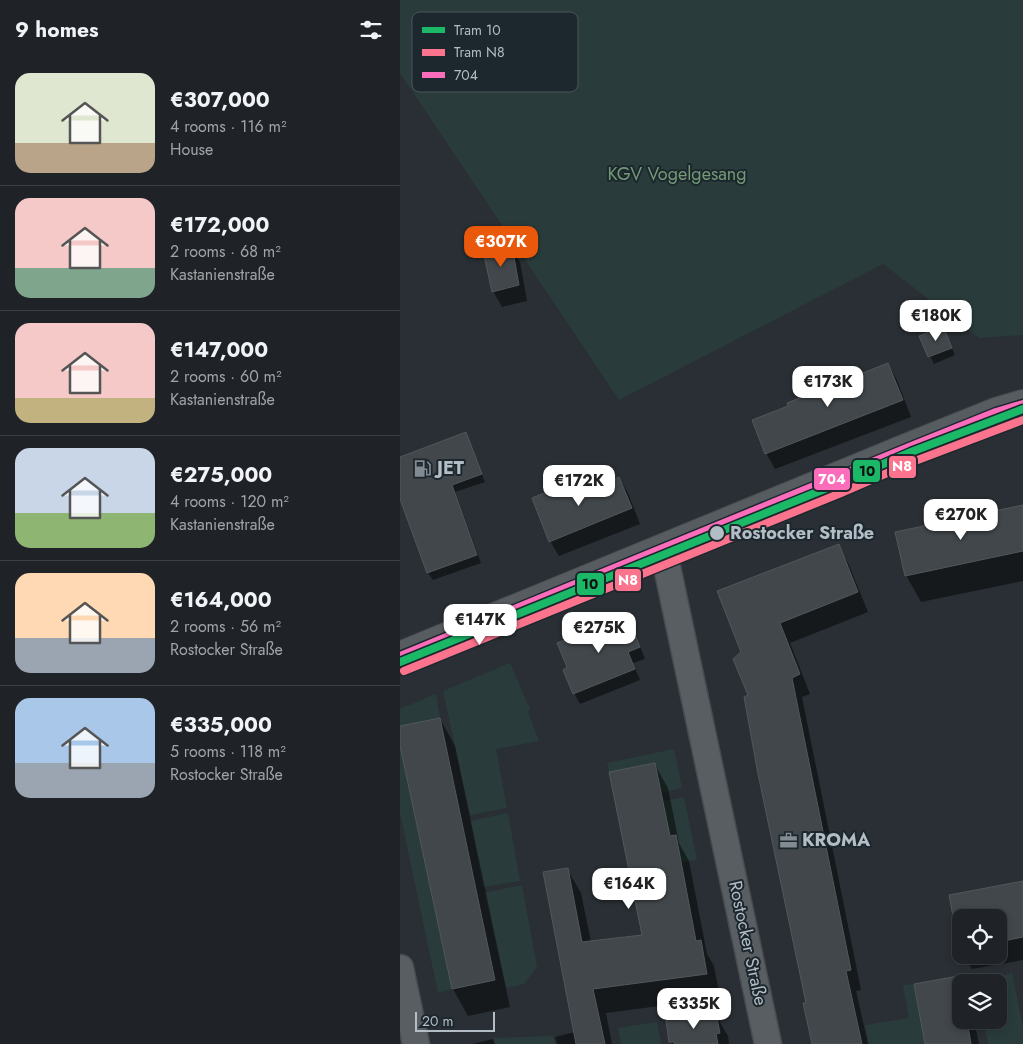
<!DOCTYPE html>
<html lang="en">
<head>
<meta charset="utf-8">
<style>
  :root { --surface:#1f2327; --page:#272b2f; --text:#f1f3f6; --muted:#a1a4a7; --line:#3c4044; --accent:#ea580c }
  body { margin:0; font-family:Jost,sans-serif; background:var(--page); color:var(--text); height:100vh; display:flex; flex-direction:column; font-size:19px; white-space:nowrap }
  * { box-sizing:border-box; margin:0 }
  p { font-size:16px; color:var(--muted) }
  .icon { flex:none; width:28px; height:28px; fill:none; stroke:currentColor; stroke-width:2; stroke-linecap:round; stroke-linejoin:round }
  .map { position:relative; flex:1; overflow:hidden }
  .panel { display:flex; flex-direction:column; background:var(--surface); width:400px }
  .panel>* { flex:none }
  .controls { position:absolute; left:552px; top:909px; display:grid; gap:10px }
  .controls a { display:grid; place-items:center; width:55px; height:55px; border-radius:10px; background:var(--surface); box-shadow:0 2px 8px #0003,0 0 0 1px var(--line); font-size:25px }
  .scale { position:absolute; left:15px; bottom:12px; width:80px; box-sizing:border-box; padding-left:5px; border:2px solid #b3bdc5; border-top:0; font-size:14px; line-height:18px; white-space:nowrap; color:#b3bdc5; -webkit-text-stroke:4px #1d272e; paint-order:stroke }
  .price { position:absolute; translate:-50% -42px; padding:0 11px; border-radius:10px; background:#fff; color:#222; font-size:16px; line-height:32px; filter:drop-shadow(0 1px 2px #0008) }
  .price::after { content:''; position:absolute; left:50%; top:30px; width:15px; height:11px; margin-left:-8px; background:inherit; clip-path:polygon(0 0,100% 0,50% 100%) }
  .price.current { background:var(--accent); color:#fff }
  ul { padding:0; list-style:none }
  li { display:flex; align-items:center; gap:15px; height:125px; padding:0 15px }
  li+li { border-top:1px solid var(--line) }
  li span { display:grid; place-items:center; flex:none; width:140px; height:100px; border-radius:15px; color:#555 }
  li>.icon { margin-inline-start:auto }
  span .icon { width:60px; height:60px; fill:#fffc; stroke-width:1 }
  li b { font-size:21px }
  h2 { display:flex; justify-content:space-between; align-items:center; height:60px; padding:0 15px; font-size:21px }
  main { display:flex; flex:1; min-height:0 }
  .map>svg:first-child { display:block }
  .green { fill:#293c3b }
  .shadow { fill:#0007 }
  .building { fill:#41474b; stroke:#51575b }
  .lines { fill:none; stroke-linecap:round; stroke-linejoin:round }
  .minor-casing { stroke:#474b4f; stroke-width:29 }
  .secondary-casing { stroke:#474b4f; stroke-width:30 }
  .minor { stroke:#595e63; stroke-width:26 }
  .secondary { stroke:#575c61; stroke-width:28 }
  .bus-1-casing { stroke:#1d272e; stroke-width:11 }
  .bus-1 { stroke:#fb6dba; stroke-width:8 }
  .tram-1-casing { stroke:#1d272e; stroke-width:11 }
  .tram-2-casing { stroke:#1d272e; stroke-width:11 }
  .tram-1 { stroke:#1ab867; stroke-width:8 }
  .tram-2 { stroke:#fc738d; stroke-width:8 }
  .stop-dot { fill:#b3bdc5; stroke:#1d272e; stroke-width:2 }
  .labels { text-anchor:middle; dominant-baseline:central; stroke-width:4; stroke-linejoin:round; paint-order:stroke }
  .park-label { font-size:18px; fill:#739976; stroke:#1d272e }
  .poi-label { font-size:18px; font-weight:bold; fill:#b3bdc5; stroke:#1d272e; text-anchor:start }
  .stop-label { font-size:18px; font-weight:bold; fill:#b3bdc5; stroke:#1d272e; text-anchor:start }
  .street-label { font-size:18px; fill:#b3bdc5; stroke:#1d272e }
  .key { fill:#1d272e; stroke:#4a545b; stroke-width:1 }
  .key-label { font-size:14px; fill:#b3bdc5 }
  .line-badge { stroke:#1d272e; stroke-width:2 }
  .badge-label { font-size:14px; text-anchor:middle; font-weight:bold; fill:#fff }
  .pale-badge-label { font-size:14px; text-anchor:middle; font-weight:bold; fill:#111 }
</style>
</head>
<body>
<main>
<section class="panel">
<h2>9 homes<svg class="icon" aria-label="filters" viewBox="0 0 24 24"><path d="M4 7h16M4 17h16"/><circle cx="9" cy="7" r="2"/><circle cx="15" cy="17" r="2"/></svg></h2>
<ul>
<li><span style="background:linear-gradient(#dfe7d0 70%,#b9a48a 0)"><svg class="icon" aria-label="home" viewBox="0 0 24 24"><path d="M3 11l9-7 9 7M6 9v11h12V9"/></svg></span><div><b>€307,000</b><p>4 rooms · 116 m²</p><p>House</p></div></li>
<li><span style="background:linear-gradient(#f6c9c9 70%,#7fa58c 0)"><svg class="icon" aria-label="home" viewBox="0 0 24 24"><path d="M3 11l9-7 9 7M6 9v11h12V9"/></svg></span><div><b>€172,000</b><p>2 rooms · 68 m²</p><p>Kastanienstraße</p></div></li>
<li><span style="background:linear-gradient(#f6c9c9 75%,#c2b280 0)"><svg class="icon" aria-label="home" viewBox="0 0 24 24"><path d="M3 11l9-7 9 7M6 9v11h12V9"/></svg></span><div><b>€147,000</b><p>2 rooms · 60 m²</p><p>Kastanienstraße</p></div></li>
<li><span style="background:linear-gradient(#c9d6e8 65%,#8fb573 0)"><svg class="icon" aria-label="home" viewBox="0 0 24 24"><path d="M3 11l9-7 9 7M6 9v11h12V9"/></svg></span><div><b>€275,000</b><p>4 rooms · 120 m²</p><p>Kastanienstraße</p></div></li>
<li><span style="background:linear-gradient(#ffd9b3 65%,#9aa5b1 0)"><svg class="icon" aria-label="home" viewBox="0 0 24 24"><path d="M3 11l9-7 9 7M6 9v11h12V9"/></svg></span><div><b>€164,000</b><p>2 rooms · 56 m²</p><p>Rostocker Straße</p></div></li>
<li><span style="background:linear-gradient(#a9c7e8 65%,#9aa5b1 0)"><svg class="icon" aria-label="home" viewBox="0 0 24 24"><path d="M3 11l9-7 9 7M6 9v11h12V9"/></svg></span><div><b>€335,000</b><p>5 rooms · 118 m²</p><p>Rostocker Straße</p></div></li>
</ul>
</section>
<div class="map">
<svg width="623" height="1044" viewBox="0 0 623 1044">
  <rect width="100%" height="100%" fill="#292f34"/>
  <path class="green" d="M 0,0 L 623,0 L 623,335 L 579,338 L 483,264 L 219,400 L 0,73 Z
    M 110,663 L 130,709 L 128,712 L 139,741 L 96,749 L 107,808 L 70,815 L 43,691 Z
    M 36,694 L 40,718 L 0,726 L 0,709 Z
    M 0,746 L 52,989 L 38,993 L 0,813 Z
    M 274,749 L 282,788 L 261,793 L 255,763 L 209,772 L 207,763 Z
    M 284,797 L 297,860 L 281,862 L 276,836 L 270,836 L 263,801 Z
    M 108,813 L 120,881 L 83,887 L 70,821 Z
    M 122,885 L 137,967 L 124,984 L 106,988 L 84,893 Z
    M 612,973 L 623,1027 L 623,1044 L 588,1044 L 583,1020 L 599,1020 L 599,982 L 593,982 L 601,976 Z
    M 514,984 L 525,1044 L 469,1044 L 465,1025 L 509,1018 L 503,985 Z
    M 257,1022 L 261,1044 L 221,1044 L 218,1028 Z
    M 153,1036 L 155,1044 L 94,1044 L 93,1038 Z"/>
  <path class="shadow" d="M 111,247 L 120,262 L 127,301 L 102,307 L 93,291 Z
    M 542,327 L 555,355 L 534,364 L 520,336 Z
    M 488,364 L 497,380 L 511,417 L 375,469 L 366,453 Z
    M 65,433 L 85,482 L 55,492 L 81,563 L 33,580 L 28,573 L 0,496 L 0,458 Z
    M 219,478 L 228,493 L 240,524 L 159,556 L 150,541 L 176,482 L 182,493 Z
    M 623,507 L 623,581 L 521,602 L 506,575 Z
    M 438,545 L 449,565 L 468,612 L 390,643 L 410,694 L 402,697 L 461,990 L 456,991 L 468,1044 L 412,1044 L 407,1003 L 349,696 L 335,660 Z
    M 226,617 L 233,628 L 245,659 L 233,663 L 240,680 L 180,704 L 174,693 L 168,668 Z
    M 40,719 L 55,746 L 110,1007 L 68,1016 L 53,989 L 0,740 L 0,727 Z
    M 255,765 L 268,788 L 279,843 L 289,861 L 307,954 L 314,966 L 320,998 L 206,1013 L 212,1044 L 157,1044 L 155,1037 L 175,1032 L 167,869 L 181,893 L 191,942 L 244,936 Z
    M 623,882 L 623,960 L 572,969 L 564,955 L 599,955 L 599,918 L 561,918 L 561,950 L 551,896 Z
    M 558,978 L 561,983 L 561,1020 L 574,1020 L 579,1044 L 526,1044 Z
    M 315,1014 L 328,1036 L 329,1044 L 272,1044 L 271,1042 Z
    M 93,1039 L 95,1044 L 72,1044 Z"/>
  <path class="building" d="M 112,246 L 119,285 L 92,292 L 83,251 Z
    M 543,326 L 552,348 L 528,357 L 519,336 Z
    M 488,363 L 503,400 L 365,454 L 352,420 L 388,406 L 387,403 Z
    M 66,432 L 82,474 L 52,485 L 77,555 L 27,573 L 0,499 L 0,457 Z
    M 219,477 L 232,508 L 149,542 L 132,498 L 176,480 L 181,492 Z
    M 623,505 L 623,551 L 505,576 L 495,532 Z
    M 439,544 L 458,592 L 380,623 L 400,674 L 392,678 L 451,970 L 446,971 L 462,1044 L 412,1044 L 403,1003 L 406,1003 L 358,774 L 344,697 L 348,695 L 333,659 L 341,652 L 317,591 Z
    M 227,615 L 240,647 L 228,652 L 235,669 L 173,694 L 163,670 L 167,667 L 157,643 Z
    M 40,718 L 95,980 L 52,989 L 0,746 L 0,726 Z
    M 255,763 L 270,836 L 276,835 L 296,941 L 301,940 L 307,974 L 193,989 L 205,1044 L 176,1044 L 143,872 L 168,868 L 182,942 L 242,935 L 209,772 Z
    M 623,881 L 623,937 L 599,942 L 599,918 L 561,918 L 561,949 L 559,949 L 549,895 Z
    M 558,976 L 561,991 L 561,1020 L 567,1020 L 571,1044 L 525,1044 L 514,984 Z
    M 316,1013 L 320,1033 L 316,1034 L 318,1044 L 274,1044 L 274,1042 L 269,1042 L 266,1020 Z"/>
  <g class="lines">
    <defs>
      <path id="minor" d="M 263,548 L 368,1044
        M 0,968 L 16,1044"/>
      <path id="secondary" d="M 0,656 L 509,447 L 596,412 L 623,404"/>
    </defs>
    <use href="#minor" class="minor-casing"/>
    <use href="#secondary" class="secondary-casing"/>
    <use href="#minor" class="minor"/>
    <use href="#secondary" class="secondary"/>
    <defs>
      <path id="bus-1" d="M 0,656 L 509,447 L 596,412 L 623,404"/>
    </defs>
    <use href="#bus-1" class="bus-1-casing"/>
    <use href="#bus-1" class="bus-1"/>
    <defs>
      <path id="tram-1" d="M 0,662 L 437,484 L 511,452 L 623,409"/>
      <path id="tram-2" d="M 4,671 L 441,493 L 515,461 L 623,420"/>
    </defs>
    <use href="#tram-1" class="tram-1-casing"/>
    <use href="#tram-2" class="tram-2-casing"/>
    <use href="#tram-1" class="tram-1"/>
    <use href="#tram-2" class="tram-2"/>
  </g>
  <defs>
    <symbol id="fuel-bare" viewBox="-9 -9 18 18"><path d="M-5.5-6h7V0h2V4h1.3V-2.5L3-4.5l.8-.8L6-3V5H2.5V1h-1V6h-7ZM-4.2-4.7v3.2H.2V-4.7Z" fill="#838b92" stroke="#1d272e" stroke-width="2.5" paint-order="stroke"/></symbol>
    <symbol id="office-bare" viewBox="-9 -9 18 18"><path d="M-6-3h4V-5.5h4V-3h4V5H-6ZM-1-4.5V-3h2v-1.5ZM-6 0V1H6V0Z" fill="#838b92" stroke="#1d272e" stroke-width="2.5" paint-order="stroke"/></symbol>
  </defs>
  <g fill-rule="evenodd">
    <use href="#fuel-bare" x="10" y="456" width="25" height="25"/>
    <use href="#office-bare" x="376" y="828" width="25" height="25"/>
  </g>
  <circle class="stop-dot" cx="317" cy="533" r="8"/>
  <g class="labels">
    <g class="park-label">
      <text x="277" y="174">KGV Vogelgesang</text>
    </g>
    <g class="poi-label">
      <text x="37" y="468">JET</text>
      <text x="402" y="840">KROMA</text>
    </g>
    <g class="stop-label">
      <text x="330" y="533">Rostocker Straße</text>
    </g>
    <g class="street-label">
      <text transform="translate(348 943) rotate(78)">Rostocker Straße</text>
    </g>
  </g>
  <rect x="12" y="12" width="166" height="80" rx="8" class="key"/>
  <rect x="22" y="27" width="23" height="6" fill="#1ab867"/>
  <rect x="22" y="49" width="23" height="7" fill="#fc738d"/>
  <rect x="22" y="72" width="23" height="6" fill="#fb6dba"/>
  <g class="key-label">
    <text x="54" y="35">Tram 10</text>
    <text x="54" y="57">Tram N8</text>
    <text x="54" y="80">704</text>
  </g>
  <g class="line-badge">
    <rect x="488" y="455" width="29" height="24" rx="5" fill="#fc738d"/>
    <rect x="452" y="459" width="29" height="24" rx="5" fill="#1ab867"/>
    <rect x="413" y="467" width="38" height="24" rx="5" fill="#fb6dba"/>
    <rect x="214" y="568" width="28" height="24" rx="5" fill="#fc738d"/>
    <rect x="176" y="572" width="29" height="24" rx="5" fill="#1ab867"/>
  </g>
  <g class="badge-label">
    <text x="502" y="471">N8</text>
    <text x="432" y="484">704</text>
    <text x="228" y="585">N8</text>
  </g>
  <g class="pale-badge-label">
    <text x="467" y="476">10</text>
    <text x="190" y="589">10</text>
  </g>
</svg>
<div class="controls">
<a><svg class="icon" aria-label="locate" viewBox="0 0 24 24"><circle cx="12" cy="12" r="6"/><path d="M12 2v4M12 18v4M2 12h4M18 12h4"/></svg></a>
<a><svg class="icon" aria-label="layers" viewBox="0 0 24 24"><path d="M12 4l9 5-9 5-9-5zM3 14l9 5 9-5"/></svg></a>
</div>
<div class="scale">20 m</div>
<b class="price current" style="left:101px;top:268px">€307K</b>
<b class="price" style="left:536px;top:342px">€180K</b>
<b class="price" style="left:428px;top:408px">€173K</b>
<b class="price" style="left:179px;top:507px">€172K</b>
<b class="price" style="left:561px;top:541px">€270K</b>
<b class="price" style="left:80px;top:646px">€147K</b>
<b class="price" style="left:199px;top:654px">€275K</b>
<b class="price" style="left:229px;top:910px">€164K</b>
<b class="price" style="left:294px;top:1030px">€335K</b>
</div>
</main>
</body>
</html>
